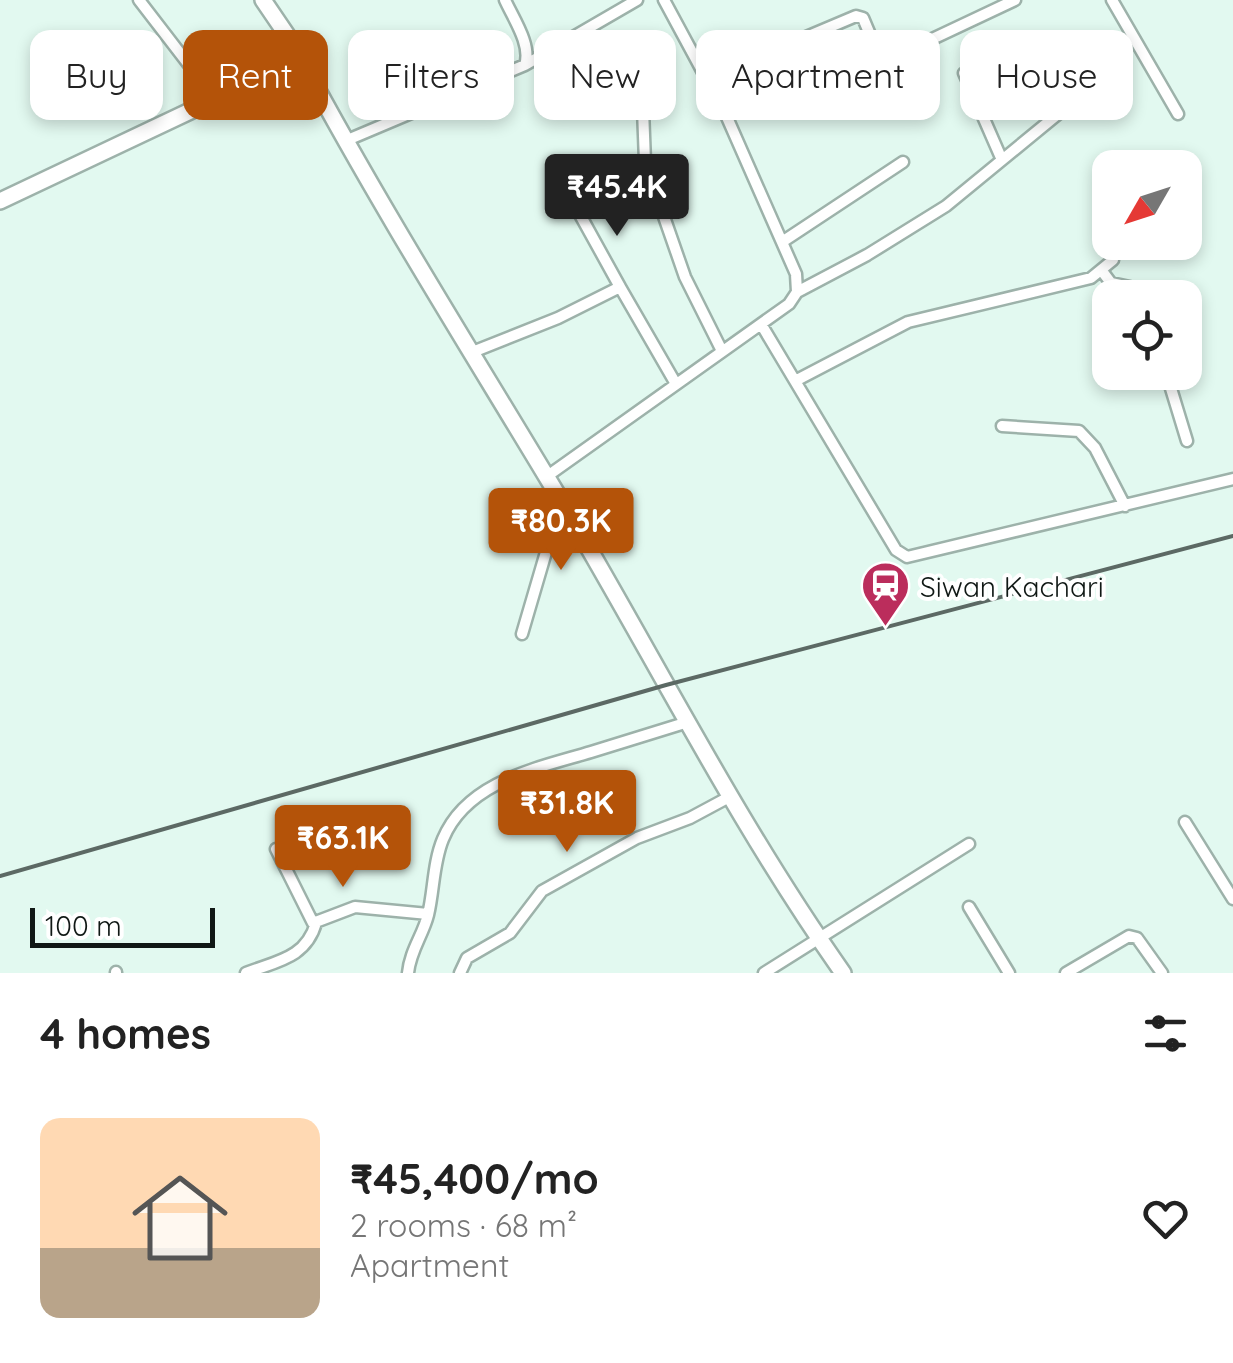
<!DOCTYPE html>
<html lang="en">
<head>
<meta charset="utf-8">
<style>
  :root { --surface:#fff; --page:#f6f6f6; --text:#222; --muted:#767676; --accent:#b45309 }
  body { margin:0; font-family:Quicksand,sans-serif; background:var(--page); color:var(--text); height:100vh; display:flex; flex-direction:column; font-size:38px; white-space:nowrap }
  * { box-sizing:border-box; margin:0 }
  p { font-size:32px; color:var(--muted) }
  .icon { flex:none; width:55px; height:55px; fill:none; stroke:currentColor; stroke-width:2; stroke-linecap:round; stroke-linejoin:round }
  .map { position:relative; height:973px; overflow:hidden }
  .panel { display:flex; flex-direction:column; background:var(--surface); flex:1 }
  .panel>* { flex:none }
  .top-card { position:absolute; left:30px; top:30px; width:1175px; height:90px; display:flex; gap:20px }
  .needle { width:65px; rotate:231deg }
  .tools { position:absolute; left:1092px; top:150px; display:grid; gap:20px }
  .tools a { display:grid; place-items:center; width:110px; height:110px; border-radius:20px; background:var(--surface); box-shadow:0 5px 15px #0003; font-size:50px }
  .scale { position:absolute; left:30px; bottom:25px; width:185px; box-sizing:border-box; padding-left:10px; border:5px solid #101815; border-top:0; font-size:28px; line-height:35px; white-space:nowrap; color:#101815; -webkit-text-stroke:8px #fff; paint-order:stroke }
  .price { position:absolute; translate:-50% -85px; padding:0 22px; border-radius:10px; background:var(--accent); color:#fff; font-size:32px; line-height:65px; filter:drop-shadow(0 2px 5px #0008) }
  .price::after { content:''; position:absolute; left:50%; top:60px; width:30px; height:22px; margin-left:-15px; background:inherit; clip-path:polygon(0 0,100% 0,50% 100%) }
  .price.selected { background:#222; color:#fff }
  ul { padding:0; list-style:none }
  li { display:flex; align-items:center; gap:30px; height:250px; padding:0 40px }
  li span { display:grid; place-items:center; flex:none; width:280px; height:200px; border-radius:20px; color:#555 }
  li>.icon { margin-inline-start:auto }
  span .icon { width:120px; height:120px; fill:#fffc; stroke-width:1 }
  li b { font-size:42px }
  h2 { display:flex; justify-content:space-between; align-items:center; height:120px; padding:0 40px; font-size:42px }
  .tag { padding:0 35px; border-radius:20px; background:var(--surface); box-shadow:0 5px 15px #0003; font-size:35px; line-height:90px }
  .tag.selected { background:var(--accent); color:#fff }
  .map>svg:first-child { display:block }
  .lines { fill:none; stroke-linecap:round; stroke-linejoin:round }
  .minor-casing { stroke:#9db2aa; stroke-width:15 }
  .primary-casing { stroke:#9db2aa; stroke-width:20 }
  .trunk-casing { stroke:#9db2aa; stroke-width:20 }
  .minor { stroke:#fff; stroke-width:10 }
  .primary { stroke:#fff; stroke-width:15 }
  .trunk { stroke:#fff; stroke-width:15 }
  .rail { stroke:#5c6964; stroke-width:4 }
  .labels { text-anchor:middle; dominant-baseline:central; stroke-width:8; stroke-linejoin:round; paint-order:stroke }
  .poi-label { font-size:28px; fill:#101815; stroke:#fff; text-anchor:start }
</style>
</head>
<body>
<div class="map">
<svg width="1233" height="973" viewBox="0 0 1233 973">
  <rect width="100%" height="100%" fill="#e2f9f0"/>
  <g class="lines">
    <defs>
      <path id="minor" d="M 139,0 L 216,100
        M 1112,0 L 1178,114
        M 622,44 L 643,109 L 645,162 L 685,277 L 722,351
        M 525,65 L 637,0
        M 964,73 L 1002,160
        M 707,79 L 856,16 L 863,18 L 879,56 L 892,58 L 1015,0
        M 345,141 L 525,65 C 532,45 513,18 505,0
        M 1110,200 L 1105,209 L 1110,238
        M 578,211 L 620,287
        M 782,242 L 903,162
        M 1102,271 L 1111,283 L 1130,287 L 1137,298
        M 797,292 L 867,255 L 946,206 L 1080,96
        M 761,324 L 896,550 L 907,557 L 1233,479
        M 470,353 L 558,318 L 620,287 L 676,384
        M 1166,372 L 1187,441
        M 795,381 L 908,322 L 1091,278 L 1113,260 L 1111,242
        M 1002,426 L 1079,431 L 1095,448 L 1125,506
        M 546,477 L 789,304 L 797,292 L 796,274 L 726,115 L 664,0
        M 522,634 L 561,501
        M 1185,822 L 1233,899
        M 276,849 L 313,923 L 355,907 L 428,914
        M 969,907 L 1009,973
        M 116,972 L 116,973
        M 246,973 C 277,961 306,958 316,923
        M 408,973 C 410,951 423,935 428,915 C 434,890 433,863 443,839 C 467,781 538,768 591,752 C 623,742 656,732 688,722
        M 460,973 L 467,958 L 510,933 L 542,891 L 637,838 L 690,818 L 731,796
        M 764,973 L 969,844
        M 1066,973 L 1129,936 L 1137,938 L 1162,973"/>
      <path id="primary" d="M 0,201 L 281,68"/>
      <path id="trunk" d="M 263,0 L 297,50
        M 303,63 L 299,70 L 288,72 L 281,68 L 278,59 L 288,49 C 297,49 303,53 303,63 C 383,212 473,354 560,499 C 654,657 737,823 843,973"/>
    </defs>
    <use href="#minor" class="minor-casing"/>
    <use href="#primary" class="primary-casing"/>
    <use href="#trunk" class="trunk-casing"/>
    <use href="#minor" class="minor"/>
    <use href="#primary" class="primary"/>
    <use href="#trunk" class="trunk"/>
    <path class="rail" d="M 0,876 L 666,685 L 1233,536"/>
  </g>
  <defs>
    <symbol id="station-pin" viewBox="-11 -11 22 30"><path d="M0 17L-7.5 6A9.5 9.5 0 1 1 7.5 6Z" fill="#bb2d5c" stroke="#fff"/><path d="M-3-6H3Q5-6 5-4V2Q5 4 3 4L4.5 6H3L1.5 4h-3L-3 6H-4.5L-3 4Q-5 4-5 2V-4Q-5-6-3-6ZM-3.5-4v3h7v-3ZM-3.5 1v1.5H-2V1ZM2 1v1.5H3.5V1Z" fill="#fff"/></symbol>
  </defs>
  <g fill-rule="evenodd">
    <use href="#station-pin" x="858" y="558" width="55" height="75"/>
  </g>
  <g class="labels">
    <g class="poi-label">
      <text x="920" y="586">Siwan Kachari</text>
    </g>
  </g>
</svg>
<div class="tools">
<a><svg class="needle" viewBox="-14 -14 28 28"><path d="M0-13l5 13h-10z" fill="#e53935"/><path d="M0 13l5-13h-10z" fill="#767676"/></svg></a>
<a><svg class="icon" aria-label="locate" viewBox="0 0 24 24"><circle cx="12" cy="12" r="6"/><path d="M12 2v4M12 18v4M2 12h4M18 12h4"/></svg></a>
</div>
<div class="scale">100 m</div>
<b class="price selected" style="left:617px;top:239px">₹45.4K</b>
<b class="price" style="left:561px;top:573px">₹80.3K</b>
<b class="price" style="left:567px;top:855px">₹31.8K</b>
<b class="price" style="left:343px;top:890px">₹63.1K</b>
<div class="top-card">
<a class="tag">Buy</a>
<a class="tag selected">Rent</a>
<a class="tag">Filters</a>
<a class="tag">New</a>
<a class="tag">Apartment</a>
<a class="tag">House</a>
</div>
</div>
<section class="panel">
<h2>4 homes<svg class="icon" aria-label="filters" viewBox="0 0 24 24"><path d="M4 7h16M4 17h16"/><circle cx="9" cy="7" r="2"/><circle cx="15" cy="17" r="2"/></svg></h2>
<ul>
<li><span style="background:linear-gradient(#ffd9b3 65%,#b9a48a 0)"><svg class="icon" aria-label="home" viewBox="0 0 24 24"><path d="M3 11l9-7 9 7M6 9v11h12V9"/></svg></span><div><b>₹45,400/mo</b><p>2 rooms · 68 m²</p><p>Apartment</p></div><svg class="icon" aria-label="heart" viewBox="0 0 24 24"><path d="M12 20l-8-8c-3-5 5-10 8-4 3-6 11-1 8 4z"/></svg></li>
</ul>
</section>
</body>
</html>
